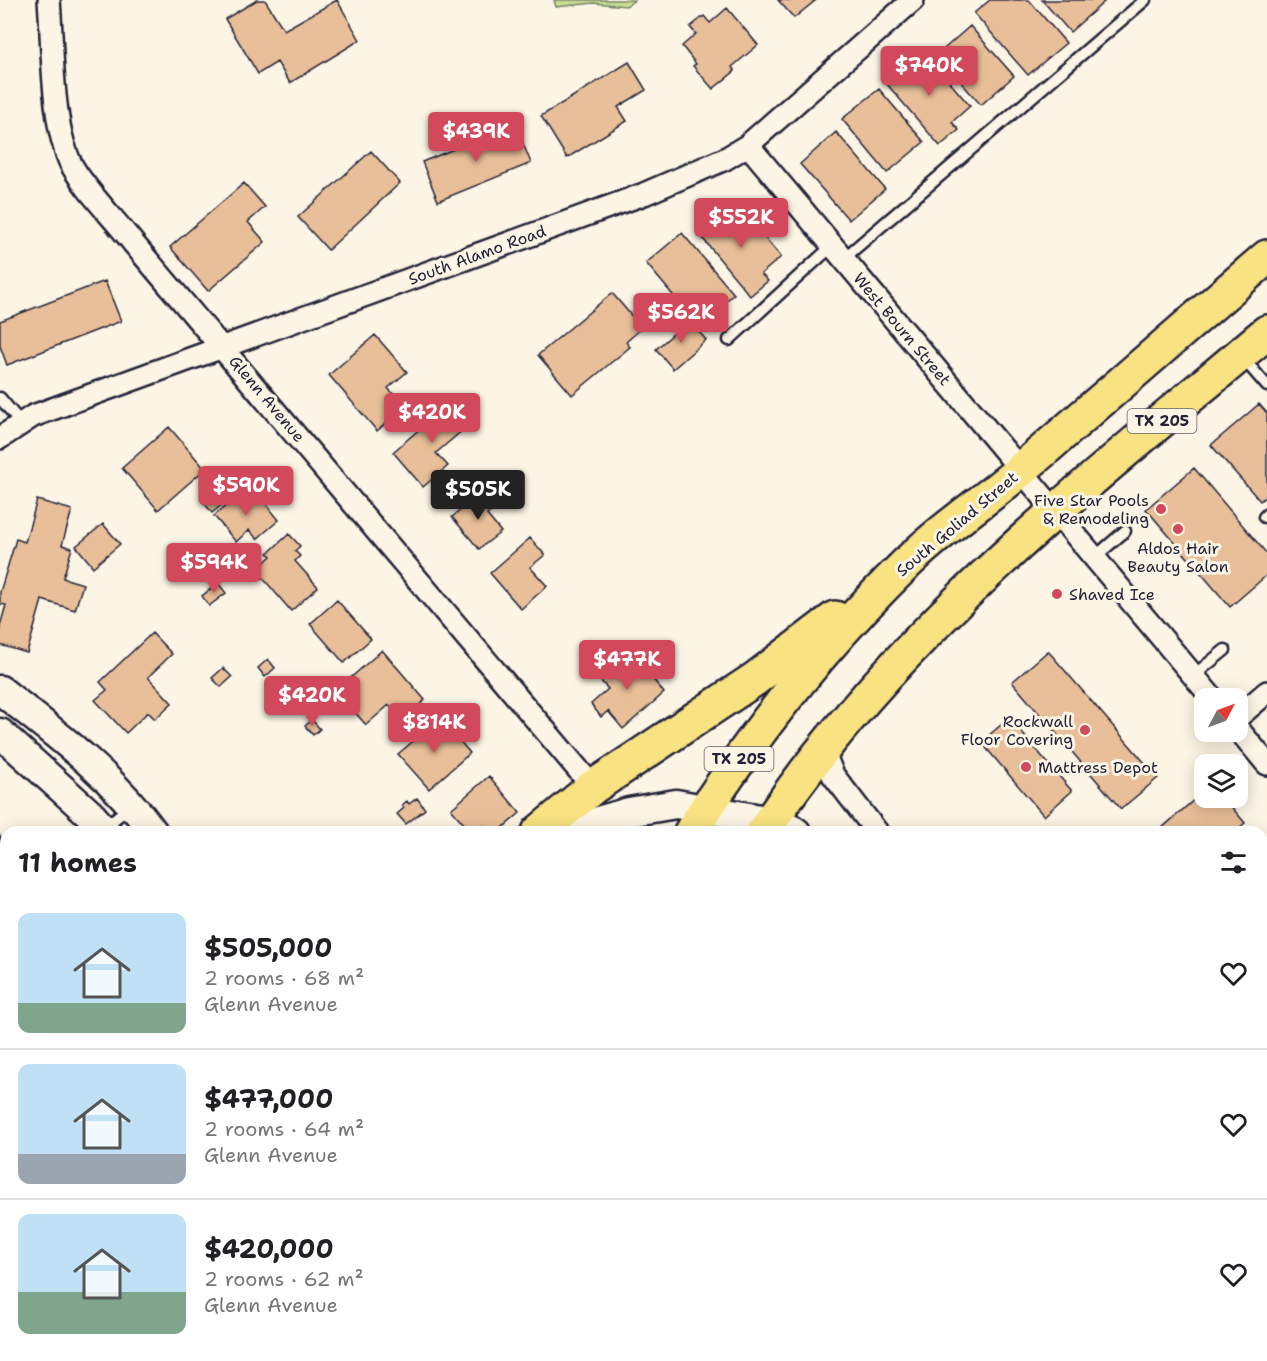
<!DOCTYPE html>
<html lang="en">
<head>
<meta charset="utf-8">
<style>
  :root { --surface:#fff; --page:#f6f6f6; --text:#202124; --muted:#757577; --line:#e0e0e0; --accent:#d1495b }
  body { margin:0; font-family:"Shantell Sans",sans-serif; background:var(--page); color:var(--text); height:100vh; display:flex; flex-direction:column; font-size:22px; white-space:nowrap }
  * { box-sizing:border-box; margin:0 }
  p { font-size:20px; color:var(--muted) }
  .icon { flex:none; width:33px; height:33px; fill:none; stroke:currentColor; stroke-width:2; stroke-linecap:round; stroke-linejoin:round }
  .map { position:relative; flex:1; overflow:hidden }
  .drawer { position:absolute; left:0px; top:826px; width:1268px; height:536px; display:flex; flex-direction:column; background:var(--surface); border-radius:18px 18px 0 0; box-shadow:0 3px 15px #0003 }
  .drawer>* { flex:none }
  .needle { width:39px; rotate:49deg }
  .tools { position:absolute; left:1194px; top:688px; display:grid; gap:12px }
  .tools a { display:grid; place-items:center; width:54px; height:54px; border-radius:12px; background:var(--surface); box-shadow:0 3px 15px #0003; font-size:30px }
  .price { position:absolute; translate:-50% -51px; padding:0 14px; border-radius:6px; background:var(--accent); color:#fff; font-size:20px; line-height:39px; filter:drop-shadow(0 2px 3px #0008) }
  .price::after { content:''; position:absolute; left:50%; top:36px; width:18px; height:14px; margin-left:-9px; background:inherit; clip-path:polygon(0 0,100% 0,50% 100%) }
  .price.current { background:#222; color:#fff }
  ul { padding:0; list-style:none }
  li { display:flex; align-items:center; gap:18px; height:150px; padding:0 18px }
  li+li { border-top:2px solid var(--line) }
  li span { display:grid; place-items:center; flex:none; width:168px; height:120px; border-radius:12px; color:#555 }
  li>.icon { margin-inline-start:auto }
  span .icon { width:72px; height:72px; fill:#fffc; stroke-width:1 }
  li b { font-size:26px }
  h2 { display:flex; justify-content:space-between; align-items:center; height:72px; padding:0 18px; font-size:26px }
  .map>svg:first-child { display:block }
  .built { fill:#f6e5ce }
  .green { fill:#c8dd92; stroke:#758066; stroke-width:1.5 }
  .building { fill:#e8bf98; stroke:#22223b; stroke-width:1.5 }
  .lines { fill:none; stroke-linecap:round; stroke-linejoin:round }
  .lane-casing { stroke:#22223b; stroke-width:15 }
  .street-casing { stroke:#22223b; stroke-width:26 }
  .secondary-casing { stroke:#22223b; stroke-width:33 }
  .primary-casing { stroke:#22223b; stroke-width:38 }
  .lane { stroke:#fcf5e5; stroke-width:10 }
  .street { stroke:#fcf5e5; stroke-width:21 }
  .secondary { stroke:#fcf5e5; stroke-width:28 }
  .primary { stroke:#f8e281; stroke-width:33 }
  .poi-dot { fill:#d1495b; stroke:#fcf5e5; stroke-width:2 }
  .labels { text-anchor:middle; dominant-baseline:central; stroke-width:6; stroke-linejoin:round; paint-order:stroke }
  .shield { fill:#fcf5e5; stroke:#63616e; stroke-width:1.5 }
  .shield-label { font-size:15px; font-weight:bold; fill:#22223b }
  .street-label { font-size:16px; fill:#22223b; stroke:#fcf5e5 }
  .poi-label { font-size:16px; fill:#22223b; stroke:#fcf5e5; text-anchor:end }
</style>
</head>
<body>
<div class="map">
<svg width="1267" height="1361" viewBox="0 0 1267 1361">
  <rect width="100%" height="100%" fill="#fcf5e5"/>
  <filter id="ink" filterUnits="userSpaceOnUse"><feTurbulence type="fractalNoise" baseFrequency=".0167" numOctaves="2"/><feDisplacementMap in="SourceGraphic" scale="12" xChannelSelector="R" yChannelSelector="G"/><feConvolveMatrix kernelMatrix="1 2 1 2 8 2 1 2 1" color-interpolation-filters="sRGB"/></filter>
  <g filter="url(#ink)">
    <path class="built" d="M 6,1319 L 6,1356 L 415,1356 L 413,1361 L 0,1361 L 0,1323 Z
      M 584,1356 L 812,1356 L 812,1361 L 583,1361 Z"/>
    <path class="green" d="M 554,0 L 635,0 L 626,6 L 594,3 L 556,7 Z"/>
    <path class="building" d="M 257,0 L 265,0 L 284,30 L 337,0 L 360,40 L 290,83 L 277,62 L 258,74 L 225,19 Z
      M 778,0 L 816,0 L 794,18 Z
      M 990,0 L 1029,0 L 1066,43 L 1028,75 L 974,13 Z
      M 1042,0 L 1102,0 L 1104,2 L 1070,32 Z
      M 727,8 L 758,45 L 732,67 L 735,71 L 713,89 L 693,66 L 696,64 L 682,46 L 696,34 L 690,27 L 704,16 L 710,23 Z
      M 970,26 L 1014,76 L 981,105 L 937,55 Z
      M 923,51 L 970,106 L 952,122 L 959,130 L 940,146 L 886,83 Z
      M 629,62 L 646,90 L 618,107 L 627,121 L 567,158 L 541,116 Z
      M 879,89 L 924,142 L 887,173 L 842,119 Z
      M 515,124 L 531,163 L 438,201 L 422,162 Z
      M 836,132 L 885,189 L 849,220 L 800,164 Z
      M 371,151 L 400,183 L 328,250 L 298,217 Z
      M 244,183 L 265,207 L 248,222 L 265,242 L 208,291 L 170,247 Z
      M 737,204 L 781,257 L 761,274 L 768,281 L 750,296 L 700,235 Z
      M 682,233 L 734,294 L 698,325 L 646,263 Z
      M 105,281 L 121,321 L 7,365 L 0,346 L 0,321 Z
      M 612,293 L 642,328 L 626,342 L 630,347 L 572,395 L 538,355 Z
      M 689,320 L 706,340 L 673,369 L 656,349 Z
      M 375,335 L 407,372 L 388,388 L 405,407 L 377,431 L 329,375 Z
      M 452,401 L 471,423 L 436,453 L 448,466 L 423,487 L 393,452 Z
      M 1259,404 L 1267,413 L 1267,495 L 1260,501 L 1211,445 Z
      M 169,427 L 205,469 L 158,510 L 122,468 Z
      M 1194,468 L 1267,554 L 1267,575 L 1230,607 L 1146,509 Z
      M 224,479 L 236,493 L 212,513 L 201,499 Z
      M 242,492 L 249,500 L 257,493 L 279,520 L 257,539 L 249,530 L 236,542 L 214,516 Z
      M 483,492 L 496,508 L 487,515 L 501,532 L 479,549 L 452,517 Z
      M 37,500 L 72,510 L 62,545 L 72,548 L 63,578 L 83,584 L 75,610 L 42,600 L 27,653 L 0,645 L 0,626 L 6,605 L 0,604 L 0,592 L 16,539 L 25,542 Z
      M 103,524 L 120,544 L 93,567 L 76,546 Z
      M 289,534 L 300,546 L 295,551 L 300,556 L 295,561 L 318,587 L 291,611 L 256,570 L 271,556 L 268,553 Z
      M 530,538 L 545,555 L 530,567 L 547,586 L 521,609 L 490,573 Z
      M 218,583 L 226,593 L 209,606 L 202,596 Z
      M 337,600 L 371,639 L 344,663 L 310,624 Z
      M 152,633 L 172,654 L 148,677 L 172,703 L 155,719 L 148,712 L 126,733 L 95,700 L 107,690 L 100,682 Z
      M 382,650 L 425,700 L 402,720 L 389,705 L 366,725 L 346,702 L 356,693 L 346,682 Z
      M 1048,651 L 1158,778 L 1121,809 L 1012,682 Z
      M 619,657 L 631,672 L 647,659 L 659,673 L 653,679 L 664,693 L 623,729 L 608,711 L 601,717 L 591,704 L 608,689 L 597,677 Z
      M 268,659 L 275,668 L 265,677 L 258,668 Z
      M 223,668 L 232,677 L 221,687 L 212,678 Z
      M 440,718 L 470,753 L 429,789 L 398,754 Z
      M 1009,718 L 1072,791 L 1044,816 L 981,742 Z
      M 312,720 L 320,729 L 313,735 L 305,726 Z
      M 489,776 L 520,813 L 498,832 L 489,832 L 484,826 L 476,832 L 471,832 L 451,809 Z
      M 1204,791 L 1204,798 L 1224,798 L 1245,823 L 1234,832 L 1163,832 L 1161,829 Z
      M 417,798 L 425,809 L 406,824 L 397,814 L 404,808 L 402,805 L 407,801 L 409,804 Z
      M 0,836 L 6,842 L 6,867 L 0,873 Z
      M 1262,845 L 1267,851 L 1267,869 L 1262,874 Z
      M 1267,907 L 1267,946 L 1262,940 L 1262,912 Z
      M 6,1082 L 6,1133 L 0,1125 L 0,1086 Z
      M 1262,1174 L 1267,1180 L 1267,1215 L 1262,1220 Z
      M 132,1356 L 245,1356 L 249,1361 L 134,1361 Z
      M 664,1356 L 743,1356 L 754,1361 L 662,1361 Z"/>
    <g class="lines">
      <defs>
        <path id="lane" d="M 843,259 L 1145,0
          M 729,340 L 832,246
          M 1242,357 L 1267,386
          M 0,398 L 21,423
          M 1264,517 L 1267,514
          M 1095,557 L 1125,531
          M 1193,676 L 1225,650
          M 103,829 L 130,806
          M 0,898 L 6,894
          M 0,922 L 6,918
          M 0,1351 L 6,1347
          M 45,1356 L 49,1361
          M 294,1356 L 296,1361
          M 607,1361 L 608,1356"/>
        <path id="street" d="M 49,0 C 53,47 51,123 71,164 C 83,187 117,222 134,244 L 593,787
          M 748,145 L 1213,699
          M 0,438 L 33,416 L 644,194 L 725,159 L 748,145 L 913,0
          M 1238,717 L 1267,692
          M 1238,729 L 1267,764
          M 823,750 L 833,775 L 877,832
          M 1262,1090 L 1267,1085
          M 1262,1288 L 1267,1295
          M 948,1361 L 954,1356"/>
        <path id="secondary" d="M 0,690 C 55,733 112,775 153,832
          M 0,733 L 91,815 L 106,832
          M 561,832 L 629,812 L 676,804 L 783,823 L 796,832
          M 0,1220 L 6,1216
          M 0,1277 L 6,1273"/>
        <path id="primary" d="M 539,832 L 593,787 L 755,679 L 835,618
          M 691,832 C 752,735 824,644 907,563 C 942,528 985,501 1023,468 C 1105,398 1185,327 1267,257
          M 763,832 C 894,633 1086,485 1267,332
          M 481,1361 L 482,1356
          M 542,1361 L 543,1356"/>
      </defs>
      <use href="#lane" class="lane-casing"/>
      <use href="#street" class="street-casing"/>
      <use href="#secondary" class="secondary-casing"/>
      <use href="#primary" class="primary-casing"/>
      <use href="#lane" class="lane"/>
      <use href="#street" class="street"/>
      <use href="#secondary" class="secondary"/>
      <use href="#primary" class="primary"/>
    </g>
  </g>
  <g class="poi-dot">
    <circle cx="1161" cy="509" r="6"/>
    <circle cx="1178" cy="529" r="6"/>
    <circle cx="1057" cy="594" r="6"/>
    <circle cx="1085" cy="730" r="6"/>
    <circle cx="1026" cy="767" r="6"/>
  </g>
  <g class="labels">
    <g class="shield">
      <rect x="1127.5" y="409" width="69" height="24" rx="4.5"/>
      <rect x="704.5" y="747" width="69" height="24" rx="4.5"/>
    </g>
    <g class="shield-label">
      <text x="1162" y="421">TX 205</text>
      <text x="739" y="759">TX 205</text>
    </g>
    <g class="street-label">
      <text transform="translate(477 255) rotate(-20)">South Alamo Road</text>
      <text transform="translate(902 329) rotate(50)">West Bourn Street</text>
      <text transform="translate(267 399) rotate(50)">Glenn Avenue</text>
      <text transform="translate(957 524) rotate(-40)">South Goliad Street</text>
    </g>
    <g class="poi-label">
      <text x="1149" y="500">Five Star Pools<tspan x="1149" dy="18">&amp; Remodeling</tspan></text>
      <text x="1178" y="548" text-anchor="middle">Aldos Hair<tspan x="1178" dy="18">Beauty Salon</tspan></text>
      <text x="1069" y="594" text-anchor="start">Shaved Ice</text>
      <text x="1073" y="721">Rockwall<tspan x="1073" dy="18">Floor Covering</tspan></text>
      <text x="1038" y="767" text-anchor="start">Mattress Depot</text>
    </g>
  </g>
</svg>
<div class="tools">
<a><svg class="needle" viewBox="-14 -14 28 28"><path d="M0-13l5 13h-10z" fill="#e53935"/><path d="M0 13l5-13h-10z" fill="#757577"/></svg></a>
<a><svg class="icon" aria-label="layers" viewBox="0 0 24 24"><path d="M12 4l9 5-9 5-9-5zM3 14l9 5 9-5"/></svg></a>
</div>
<b class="price" style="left:929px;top:97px">$740K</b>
<b class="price" style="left:476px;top:163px">$439K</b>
<b class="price" style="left:741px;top:249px">$552K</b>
<b class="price" style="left:681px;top:344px">$562K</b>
<b class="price" style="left:432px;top:444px">$420K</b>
<b class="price" style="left:246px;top:517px">$590K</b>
<b class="price current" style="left:478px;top:521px">$505K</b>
<b class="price" style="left:214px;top:594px">$594K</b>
<b class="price" style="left:627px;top:691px">$477K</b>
<b class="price" style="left:312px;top:727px">$420K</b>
<b class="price" style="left:434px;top:754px">$814K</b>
<section class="drawer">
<h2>11 homes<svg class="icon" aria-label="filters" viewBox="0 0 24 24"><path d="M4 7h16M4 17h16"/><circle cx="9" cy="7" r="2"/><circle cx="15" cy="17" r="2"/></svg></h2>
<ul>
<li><span style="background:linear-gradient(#bfe0f5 75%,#7fa58c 0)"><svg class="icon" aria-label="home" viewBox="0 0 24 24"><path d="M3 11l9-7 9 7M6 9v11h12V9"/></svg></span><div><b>$505,000</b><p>2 rooms · 68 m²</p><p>Glenn Avenue</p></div><svg class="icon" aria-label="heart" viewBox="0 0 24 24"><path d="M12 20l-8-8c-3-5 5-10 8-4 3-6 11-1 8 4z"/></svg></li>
<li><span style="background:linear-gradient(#bfe0f5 75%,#9aa5b1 0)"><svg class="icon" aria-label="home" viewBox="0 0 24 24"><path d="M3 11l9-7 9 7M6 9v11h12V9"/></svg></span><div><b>$477,000</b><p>2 rooms · 64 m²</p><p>Glenn Avenue</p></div><svg class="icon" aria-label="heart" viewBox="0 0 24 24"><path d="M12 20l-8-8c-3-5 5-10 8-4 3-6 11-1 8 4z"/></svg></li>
<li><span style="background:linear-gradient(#bfe0f5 65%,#7fa58c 0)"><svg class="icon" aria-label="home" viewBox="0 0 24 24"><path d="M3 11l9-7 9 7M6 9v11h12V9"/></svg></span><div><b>$420,000</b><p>2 rooms · 62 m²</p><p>Glenn Avenue</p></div><svg class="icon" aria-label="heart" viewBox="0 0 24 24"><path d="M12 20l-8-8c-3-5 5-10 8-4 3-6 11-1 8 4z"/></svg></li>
</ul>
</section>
</div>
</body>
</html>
